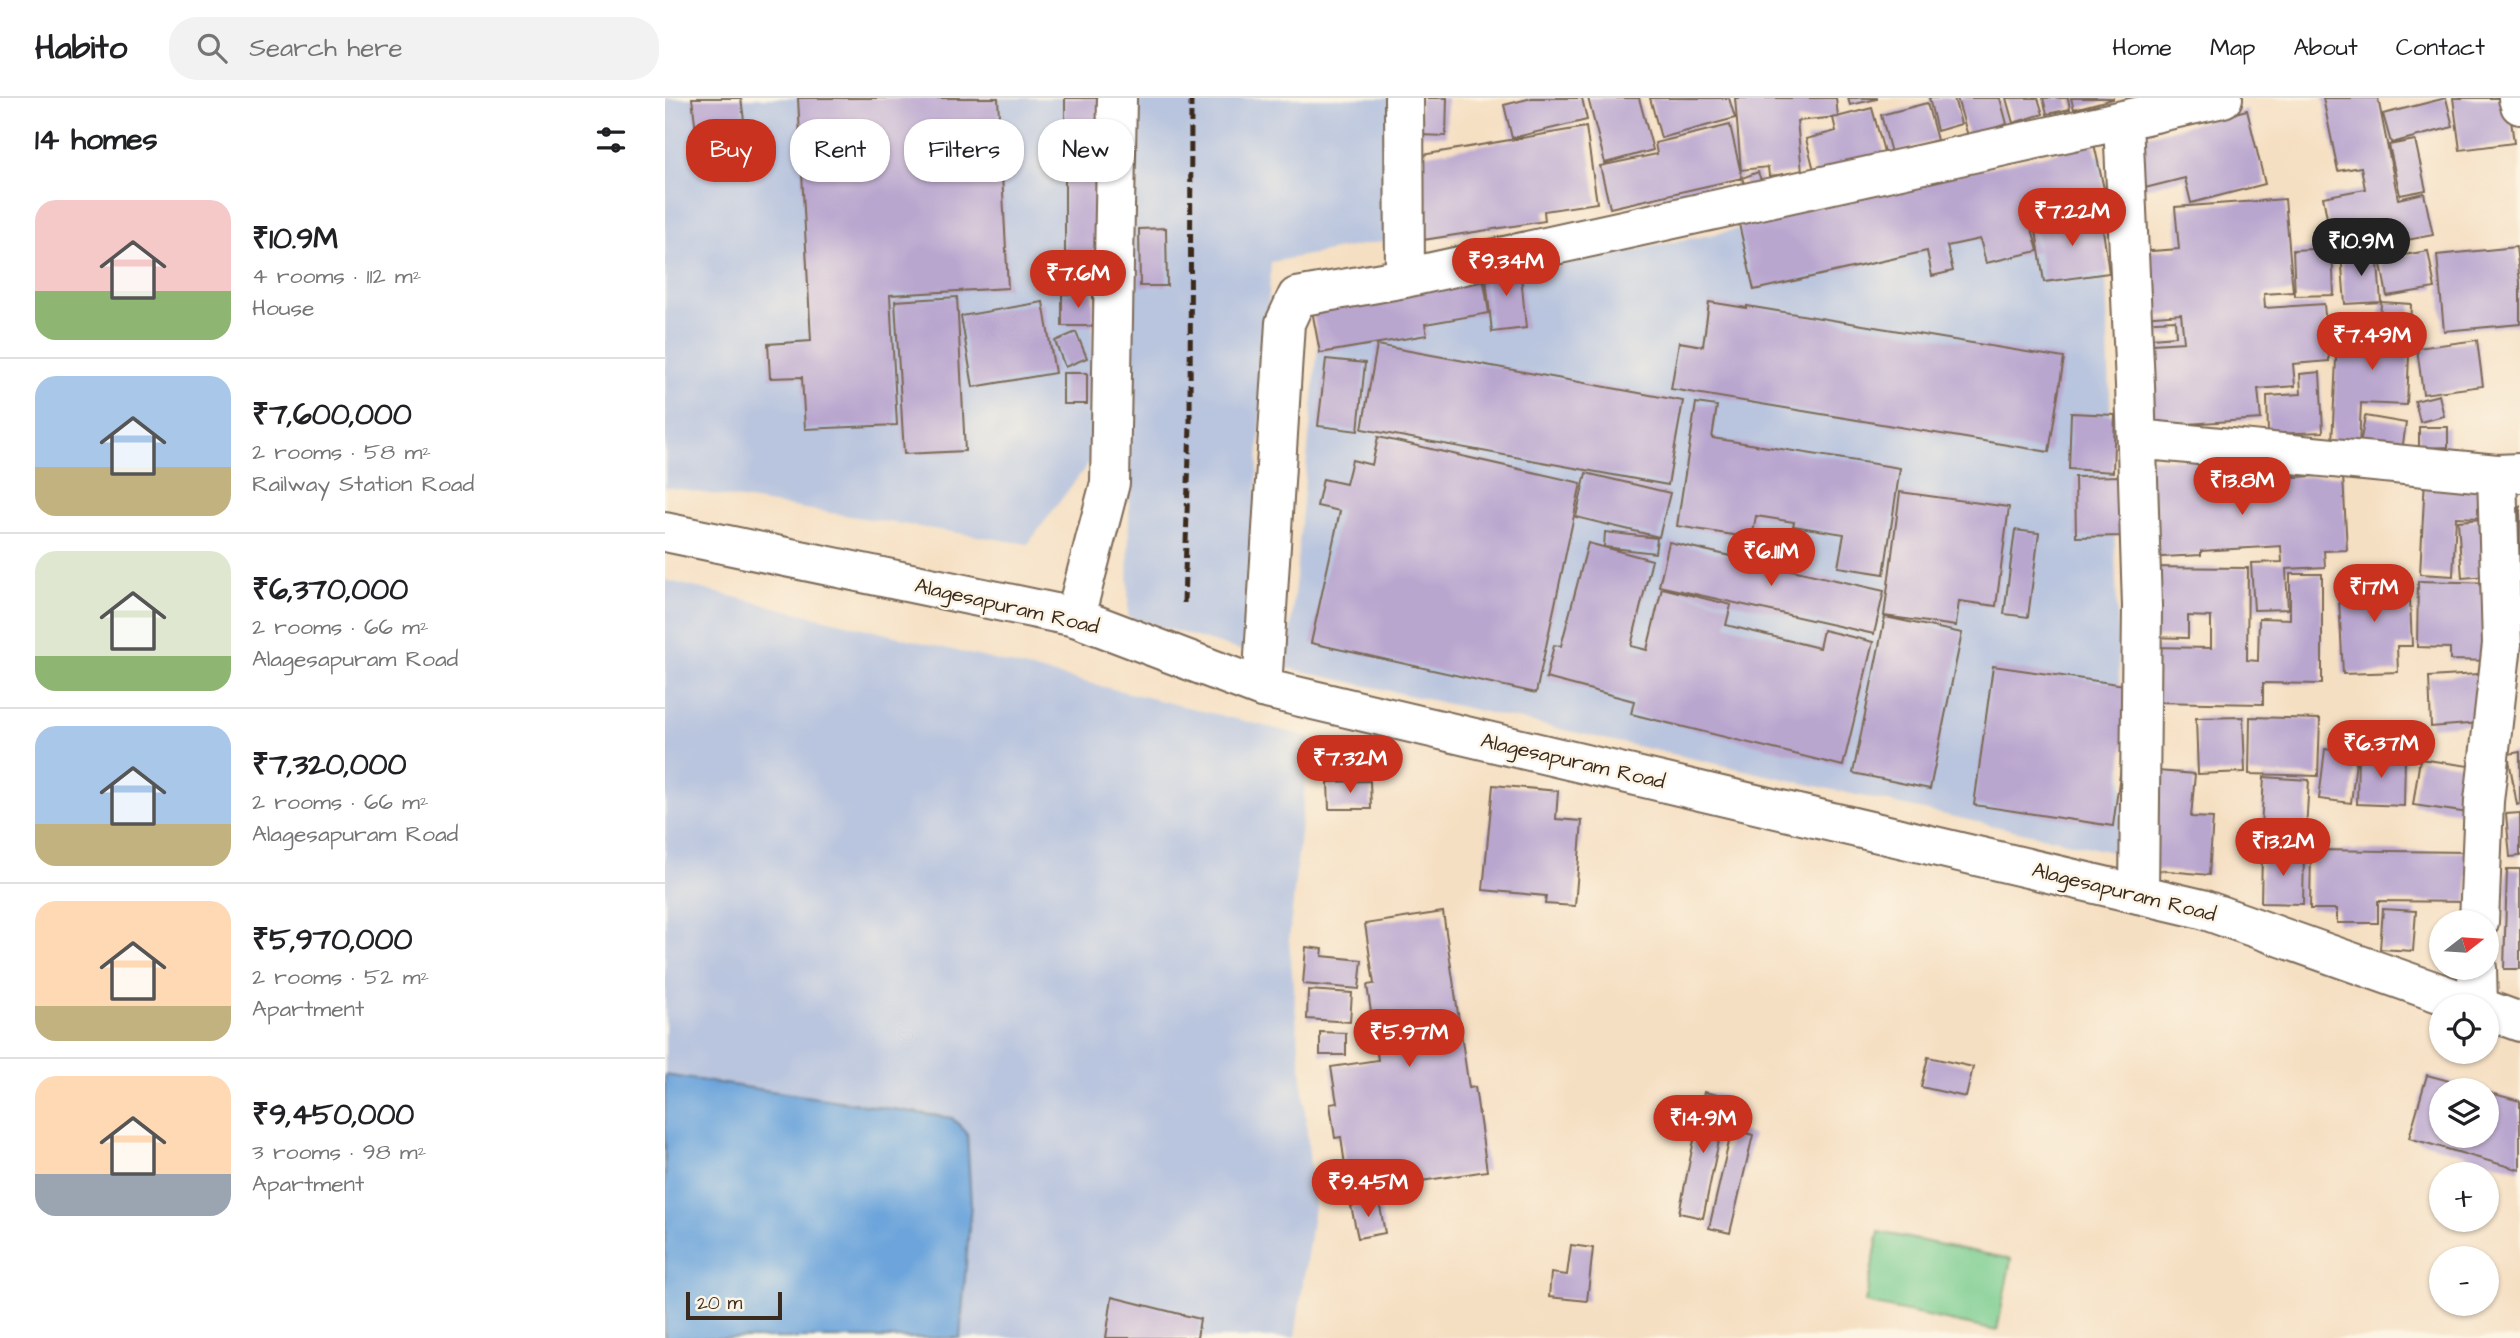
<!DOCTYPE html>
<html lang="en">
<head>
<meta charset="utf-8">
<style>
  :root { --surface:#fff; --page:#f2f2f2; --text:#202124; --muted:#757577; --line:#e0e0e0; --accent:#c8321e }
  body { margin:0; font-family:"Architects Daughter",sans-serif; background:var(--page); color:var(--text); height:100vh; display:flex; flex-direction:column; font-size:26px; white-space:nowrap }
  * { box-sizing:border-box; margin:0 }
  p { font-size:23px; color:var(--muted) }
  .icon { flex:none; width:38px; height:38px; fill:none; stroke:currentColor; stroke-width:2; stroke-linecap:round; stroke-linejoin:round }
  .map { position:relative; flex:1; overflow:hidden }
  .drawer { display:flex; flex-direction:column; background:var(--surface); width:665px }
  .drawer>* { flex:none }
  .banner { position:absolute; left:21px; top:21px; width:665px; height:63px; display:flex; gap:14px }
  .needle { width:46px; rotate:73deg }
  .tools { position:absolute; left:1764px; top:812px; display:grid; gap:14px }
  .tools a { display:grid; place-items:center; width:70px; height:70px; border-radius:50%; background:var(--surface); box-shadow:0 2px 5px #0004; font-size:35px }
  .scale { position:absolute; left:21px; bottom:18px; width:96px; box-sizing:border-box; padding-left:7px; border:4px solid #3b2a1e; border-top:0; font-size:19px; line-height:24px; white-space:nowrap; color:#3b2a1e; -webkit-text-stroke:5px #fcf5e5; paint-order:stroke }
  .price { position:absolute; translate:-50% -60px; padding:0 16px; border-radius:24px; background:var(--accent); color:#fff; font-size:23px; line-height:46px; filter:drop-shadow(0 2px 4px #0008) }
  .price::after { content:''; position:absolute; left:50%; top:42px; width:21px; height:16px; margin-left:-10px; background:inherit; clip-path:polygon(0 0,100% 0,50% 100%) }
  .price.active { background:#222; color:#fff }
  ul { padding:0; list-style:none }
  li { display:flex; align-items:center; gap:21px; height:175px; padding:0 35px }
  li+li { border-top:2px solid var(--line) }
  li span { display:grid; place-items:center; flex:none; width:196px; height:140px; border-radius:21px; color:#555 }
  li>.icon { margin-inline-start:auto }
  span .icon { width:84px; height:84px; fill:#fffc; stroke-width:1 }
  li b { font-size:30px }
  h2 { display:flex; justify-content:space-between; align-items:center; height:84px; padding:0 35px; font-size:30px }
  .pill { padding:0 24px; border-radius:28px; background:var(--surface); box-shadow:0 2px 5px #0004; font-size:24px; line-height:63px }
  .pill.active { background:var(--accent); color:#fff }
  header { display:flex; align-items:center; gap:42px; box-sizing:border-box; height:98px; padding:0 35px; background:var(--surface); border-bottom:2px solid var(--line) }
  header strong { font-size:33px }
  nav { display:flex; gap:38px; margin-inline-start:auto; font-size:24px }
  .search { width:490px; height:63px; background:var(--page); display:flex; align-items:center; gap:18px; box-sizing:border-box; padding:0 24px; border-radius:28px; color:var(--muted); font-size:26px }
  main { display:flex; flex:1; min-height:0 }
  .map>svg:first-child { display:block }
  .industrial { fill:#b9c5de }
  .green { fill:#78cc8f; stroke:#5a7b56; stroke-width:2 }
  .water { fill:#6ca4db; stroke:#54677c; stroke-width:2 }
  .building { fill:#b9a6cf }
  .lines { fill:none; stroke-linecap:round; stroke-linejoin:round }
  .minor-casing { stroke:#7c6957; stroke-width:42 }
  .major-casing { stroke:#7c6957; stroke-width:42 }
  .minor { stroke:#fff; stroke-width:38 }
  .major { stroke:#fff; stroke-width:38 }
  .rail { stroke:#3b2a1e; stroke-width:5; stroke-dasharray:10 5; stroke-linecap:butt }
  .labels { text-anchor:middle; dominant-baseline:central; stroke-width:5; stroke-linejoin:round; paint-order:stroke }
  .street-label { font-size:21px; fill:#3b2a1e; stroke:#fcf5e5 }
</style>
</head>
<body>
<header>
<strong>Habito</strong>
<div class="search"><svg class="icon" aria-label="search" viewBox="0 0 24 24"><circle cx="10" cy="10" r="6"/><path d="M15 15l6 6"/></svg>Search here</div>
<nav><a>Home</a><a>Map</a><a>About</a><a>Contact</a></nav>
</header>
<main>
<section class="drawer">
<h2>14 homes<svg class="icon" aria-label="filters" viewBox="0 0 24 24"><path d="M4 7h16M4 17h16"/><circle cx="9" cy="7" r="2"/><circle cx="15" cy="17" r="2"/></svg></h2>
<ul>
<li><span style="background:linear-gradient(#f6c9c9 65%,#8fb573 0)"><svg class="icon" aria-label="home" viewBox="0 0 24 24"><path d="M3 11l9-7 9 7M6 9v11h12V9"/></svg></span><div><b>₹10.9M</b><p>4 rooms · 112 m²</p><p>House</p></div></li>
<li><span style="background:linear-gradient(#a9c7e8 65%,#c2b280 0)"><svg class="icon" aria-label="home" viewBox="0 0 24 24"><path d="M3 11l9-7 9 7M6 9v11h12V9"/></svg></span><div><b>₹7,600,000</b><p>2 rooms · 58 m²</p><p>Railway Station Road</p></div></li>
<li><span style="background:linear-gradient(#dfe7d0 75%,#8fb573 0)"><svg class="icon" aria-label="home" viewBox="0 0 24 24"><path d="M3 11l9-7 9 7M6 9v11h12V9"/></svg></span><div><b>₹6,370,000</b><p>2 rooms · 66 m²</p><p>Alagesapuram Road</p></div></li>
<li><span style="background:linear-gradient(#a9c7e8 70%,#c2b280 0)"><svg class="icon" aria-label="home" viewBox="0 0 24 24"><path d="M3 11l9-7 9 7M6 9v11h12V9"/></svg></span><div><b>₹7,320,000</b><p>2 rooms · 66 m²</p><p>Alagesapuram Road</p></div></li>
<li><span style="background:linear-gradient(#ffd9b3 75%,#c2b280 0)"><svg class="icon" aria-label="home" viewBox="0 0 24 24"><path d="M3 11l9-7 9 7M6 9v11h12V9"/></svg></span><div><b>₹5,970,000</b><p>2 rooms · 52 m²</p><p>Apartment</p></div></li>
<li><span style="background:linear-gradient(#ffd9b3 70%,#9aa5b1 0)"><svg class="icon" aria-label="home" viewBox="0 0 24 24"><path d="M3 11l9-7 9 7M6 9v11h12V9"/></svg></span><div><b>₹9,450,000</b><p>3 rooms · 98 m²</p><p>Apartment</p></div></li>
</ul>
</section>
<div class="map">
<svg width="1855" height="1240" viewBox="0 0 1855 1240">
  <rect width="100%" height="100%" fill="#fcf5e5"/>
  <filter id="ink" filterUnits="userSpaceOnUse"><feTurbulence type="fractalNoise" baseFrequency=".0143" numOctaves="2"/><feDisplacementMap in="SourceGraphic" scale="14" xChannelSelector="R" yChannelSelector="G"/><feConvolveMatrix kernelMatrix="1 2 1 2 8 2 1 2 1" color-interpolation-filters="sRGB"/></filter>
  <filter id="wash" filterUnits="userSpaceOnUse"><feTurbulence type="fractalNoise" baseFrequency=".00686" numOctaves="4" result="noise"/><feDisplacementMap in="SourceGraphic" scale="28" xChannelSelector="R" yChannelSelector="G"/><feGaussianBlur stdDeviation="1.57" result="paint"/><feColorMatrix in="noise" values="0 0 0 0 0 0 0 0 0 0 0 0 0 0 0 0 0 1.4 0 .05"/><feComposite in="paint" operator="in"/></filter>
  <g filter="url(#wash)">
    <rect width="100%" height="100%" fill="#f5dfc2"/>
    <path class="industrial" d="M 0,0 L 427,0 L 428,359 L 363,446 L 0,389 Z
      M 468,0 L 726,0 L 724,142 L 606,164 L 581,554 L 463,519 Z
      M 1437,57 L 1460,757 L 622,570 L 656,216 Z
      M 0,482 L 645,639 L 624,842 L 649,1109 L 630,1240 L 295,1240 L 306,1106 L 302,1035 L 287,1020 L 0,977 Z"/>
    <path class="green" d="M 1214,1134 L 1346,1161 L 1332,1233 L 1200,1205 Z"/>
    <path class="water" d="M 0,977 L 287,1020 L 302,1035 L 306,1106 L 295,1240 L 0,1240 Z"/>
    <g id="blocks">
      <path class="building" d="M 27,0 L 76,0 L 83,52 L 34,58 Z
        M 133,0 L 333,0 L 343,190 L 225,197 L 232,327 L 140,331 L 137,279 L 105,280 L 103,246 L 146,243 Z
        M 400,0 L 437,0 L 437,156 L 400,155 Z
        M 755,0 L 782,0 L 781,38 L 754,37 Z
        M 867,0 L 917,0 L 922,22 L 847,40 L 839,7 Z
        M 923,0 L 974,0 L 988,52 L 940,65 Z
        M 985,0 L 1064,0 L 1070,20 L 996,40 Z
        M 1070,0 L 1171,0 L 1173,19 L 1132,23 L 1137,74 L 1104,78 L 1103,69 L 1076,72 Z
        M 1183,0 L 1212,0 L 1212,1 L 1185,7 Z
        M 1264,0 L 1289,0 L 1296,26 L 1272,33 Z
        M 1292,0 L 1335,0 L 1342,26 L 1303,38 Z
        M 1341,0 L 1373,0 L 1378,16 L 1348,25 Z
        M 1378,0 L 1403,0 L 1405,11 L 1382,16 Z
        M 1406,0 L 1448,0 L 1448,1 L 1409,11 Z
        M 1658,0 L 1713,0 L 1733,101 L 1759,95 L 1768,137 L 1669,156 L 1658,99 L 1700,91 L 1696,69 L 1673,73 Z
        M 1781,0 L 1788,29 L 1726,45 L 1718,16 Z
        M 1788,0 L 1843,0 L 1849,45 L 1795,52 Z
        M 1262,5 L 1272,42 L 1226,55 L 1216,17 Z
        M 1207,10 L 1221,61 L 1151,80 L 1141,41 L 1171,33 L 1168,20 Z
        M 1582,12 L 1600,86 L 1526,105 L 1520,80 L 1476,91 L 1464,42 Z
        M 1065,27 L 1077,80 L 945,110 L 935,68 L 992,56 L 990,45 Z
        M 921,29 L 932,105 L 879,113 L 880,123 L 758,142 L 745,59 Z
        M 1750,42 L 1761,92 L 1735,97 L 1724,47 Z
        M 1429,46 L 1443,109 L 1366,127 L 1373,153 L 1321,165 L 1315,141 L 1282,148 L 1288,173 L 1267,178 L 1262,153 L 1089,192 L 1074,126 Z
        M 1093,74 L 1100,93 L 1084,98 L 1077,80 Z
        M 1620,101 L 1628,194 L 1599,196 L 1600,210 L 1659,206 L 1664,263 L 1628,266 L 1630,288 L 1593,291 L 1596,321 L 1477,329 L 1471,247 L 1519,244 L 1516,216 L 1477,219 L 1473,154 L 1514,151 L 1510,109 Z
        M 1436,117 L 1444,175 L 1379,184 L 1370,126 Z
        M 501,130 L 502,188 L 475,188 L 474,131 Z
        M 1851,149 L 1855,184 L 1855,226 L 1779,233 L 1772,157 Z
        M 1667,150 L 1669,197 L 1630,198 L 1628,152 Z
        M 1712,153 L 1716,204 L 1680,206 L 1676,156 Z
        M 1763,153 L 1770,190 L 1722,198 L 1715,161 Z
        M 855,167 L 861,230 L 827,234 L 820,171 Z
        M 818,178 L 824,215 L 760,226 L 762,237 L 655,255 L 646,207 Z
        M 397,196 L 428,196 L 429,228 L 397,228 Z
        M 292,199 L 300,353 L 239,356 L 230,203 Z
        M 378,204 L 390,275 L 308,289 L 296,218 Z
        M 1044,204 L 1082,210 L 1082,208 L 1399,260 L 1384,354 L 1006,291 L 1014,244 L 1038,248 Z
        M 1716,204 L 1746,206 L 1742,307 L 1696,305 L 1694,347 L 1667,346 L 1672,240 L 1714,242 Z
        M 1510,222 L 1511,238 L 1474,241 L 1472,224 Z
        M 411,234 L 422,260 L 400,269 L 390,243 Z
        M 1812,242 L 1818,288 L 1758,296 L 1752,250 Z
        M 712,247 L 1018,303 L 1003,387 L 697,331 Z
        M 661,261 L 700,265 L 693,333 L 653,328 Z
        M 1655,274 L 1658,334 L 1603,336 L 1602,298 L 1636,296 L 1635,276 Z
        M 398,275 L 422,275 L 422,306 L 398,306 Z
        M 1774,297 L 1779,318 L 1755,324 L 1750,303 Z
        M 1031,305 L 1052,308 L 1047,340 L 1235,370 L 1219,476 L 1173,469 L 1179,436 L 1128,428 L 1129,424 L 1091,418 L 1087,440 L 1012,428 Z
        M 1406,315 L 1450,317 L 1448,374 L 1404,371 Z
        M 1700,318 L 1741,325 L 1737,353 L 1695,347 Z
        M 1754,329 L 1783,329 L 1783,349 L 1754,350 Z
        M 713,339 L 916,385 L 871,595 L 646,545 L 675,413 L 652,408 L 658,381 L 681,386 L 687,362 L 707,367 Z
        M 1474,360 L 1597,364 L 1598,375 L 1629,374 L 1630,379 L 1678,377 L 1682,452 L 1659,453 L 1660,469 L 1621,471 L 1623,511 L 1589,512 L 1586,465 L 1617,464 L 1616,448 L 1536,453 L 1536,457 L 1479,460 Z
        M 921,375 L 1005,395 L 994,439 L 911,419 Z
        M 1458,378 L 1459,438 L 1411,439 L 1410,379 Z
        M 1760,380 L 1819,383 L 1817,420 L 1791,419 L 1788,478 L 1755,476 Z
        M 1235,394 L 1344,409 L 1331,508 L 1294,503 L 1291,528 L 1219,518 Z
        M 1855,408 L 1855,462 L 1846,462 L 1844,409 Z
        M 1817,421 L 1822,478 L 1797,480 L 1793,423 Z
        M 1350,432 L 1374,435 L 1363,519 L 1339,516 Z
        M 940,434 L 992,440 L 990,455 L 939,449 Z
        M 1004,444 L 1219,493 L 1209,536 L 994,488 Z
        M 923,445 L 987,462 L 966,548 L 982,552 L 997,490 L 1066,507 L 1061,527 L 1154,550 L 1158,532 L 1208,544 L 1178,668 L 966,616 L 969,603 L 881,580 L 889,547 L 896,548 Z
        M 1479,469 L 1583,470 L 1582,562 L 1593,563 L 1594,520 L 1625,521 L 1625,476 L 1657,476 L 1657,586 L 1598,585 L 1598,606 L 1487,604 L 1488,549 L 1546,550 L 1546,519 L 1523,518 L 1523,540 L 1479,539 Z
        M 1744,479 L 1747,548 L 1732,548 L 1733,574 L 1678,576 L 1673,483 Z
        M 1753,483 L 1831,485 L 1829,563 L 1785,562 L 1785,550 L 1752,549 Z
        M 1220,519 L 1297,535 L 1265,691 L 1188,675 Z
        M 1328,568 L 1467,588 L 1448,728 L 1309,707 Z
        M 1813,576 L 1816,625 L 1766,629 L 1764,579 Z
        M 1578,619 L 1580,674 L 1533,676 L 1531,620 Z
        M 1585,619 L 1655,621 L 1653,678 L 1584,676 Z
        M 1660,651 L 1692,655 L 1686,705 L 1654,701 Z
        M 1855,654 L 1855,706 L 1852,707 L 1843,656 Z
        M 1693,656 L 1740,658 L 1739,708 L 1692,706 Z
        M 1755,661 L 1811,669 L 1804,715 L 1748,707 Z
        M 1492,673 L 1530,676 L 1526,719 L 1548,720 L 1544,777 L 1483,771 Z
        M 1599,679 L 1644,682 L 1640,749 L 1595,746 Z
        M 705,683 L 706,711 L 664,711 L 663,684 Z
        M 828,687 L 893,693 L 891,721 L 917,723 L 910,808 L 880,806 L 881,798 L 818,792 Z
        M 1855,715 L 1855,758 L 1845,759 L 1841,716 Z
        M 1646,752 L 1803,754 L 1802,804 L 1713,803 L 1713,825 L 1672,825 L 1672,811 L 1645,811 Z
        M 1597,754 L 1639,755 L 1638,806 L 1596,805 Z
        M 1842,771 L 1855,771 L 1855,871 L 1839,871 Z
        M 1718,811 L 1751,813 L 1748,853 L 1715,851 Z
        M 778,814 L 804,990 L 810,989 L 822,1073 L 723,1088 L 719,1063 L 713,1063 L 718,1097 L 685,1102 L 676,1039 L 670,1040 L 665,1006 L 672,1005 L 666,969 L 713,962 L 702,887 L 709,886 L 700,826 Z
        M 641,849 L 658,851 L 657,858 L 697,862 L 694,891 L 638,886 Z
        M 643,892 L 687,895 L 685,924 L 642,921 Z
        M 655,934 L 681,935 L 681,957 L 655,957 Z
        M 1263,959 L 1308,969 L 1301,999 L 1256,989 Z
        M 1762,977 L 1814,991 L 1776,992 L 1776,1038 L 1822,1038 L 1822,994 L 1855,1003 L 1855,1072 L 1744,1040 Z
        M 1039,994 L 1063,999 L 1038,1120 L 1014,1115 Z
        M 1067,1031 L 1088,1037 L 1065,1135 L 1044,1130 Z
        M 714,1103 L 720,1135 L 693,1140 L 686,1108 Z
        M 906,1147 L 928,1150 L 922,1203 L 884,1199 L 886,1175 L 902,1177 Z
        M 447,1199 L 535,1221 L 532,1240 L 441,1240 Z"/>
    </g>
  </g>
  <g filter="url(#ink)">
    <use href="#blocks" fill-opacity="0" stroke="#7c6957" stroke-width="2"/>
    <g class="lines">
      <defs>
        <path id="minor" d="M 1853,0 L 1855,7
          M 1458,24 L 1470,287 L 1477,508 L 1474,796
          M 740,180 L 1558,0
          M 1472,341 L 1832,376
          M 410,519 L 445,385 L 452,0
          M 597,590 L 620,225 L 632,199 L 740,180 L 739,0
          M 1814,824 L 1819,703 L 1837,546 L 1832,376 L 1855,375
          M 1812,870 L 1813,908"/>
        <path id="major" d="M 0,434 L 410,519 L 597,590 L 1537,811 L 1811,908
          M 1822,912 L 1855,924"/>
      </defs>
      <use href="#minor" class="minor-casing"/>
      <use href="#major" class="major-casing"/>
      <use href="#minor" class="minor"/>
      <use href="#major" class="major"/>
      <path class="rail" d="M 519,505 L 525,327 L 526,0"/>
    </g>
  </g>
  <g class="labels">
    <g class="street-label">
      <text transform="translate(342 508) rotate(13)">Alagesapuram Road</text>
      <text transform="translate(908 663) rotate(13)">Alagesapuram Road</text>
      <text transform="translate(1459 794) rotate(14)">Alagesapuram Road</text>
    </g>
  </g>
</svg>
<div class="tools">
<a><svg class="needle" viewBox="-14 -14 28 28"><path d="M0-13l5 13h-10z" fill="#e53935"/><path d="M0 13l5-13h-10z" fill="#757577"/></svg></a>
<a><svg class="icon" aria-label="locate" viewBox="0 0 24 24"><circle cx="12" cy="12" r="6"/><path d="M12 2v4M12 18v4M2 12h4M18 12h4"/></svg></a>
<a><svg class="icon" aria-label="layers" viewBox="0 0 24 24"><path d="M12 4l9 5-9 5-9-5zM3 14l9 5 9-5"/></svg></a>
<a>+</a>
<a>−</a>
</div>
<div class="scale">20 m</div>
<b class="price" style="left:1407px;top:150px">₹7.22M</b>
<b class="price active" style="left:1696px;top:180px">₹10.9M</b>
<b class="price" style="left:841px;top:200px">₹9.34M</b>
<b class="price" style="left:413px;top:212px">₹7.6M</b>
<b class="price" style="left:1707px;top:274px">₹7.49M</b>
<b class="price" style="left:1577px;top:419px">₹13.8M</b>
<b class="price" style="left:1106px;top:490px">₹6.11M</b>
<b class="price" style="left:1709px;top:526px">₹17M</b>
<b class="price" style="left:1716px;top:682px">₹6.37M</b>
<b class="price" style="left:685px;top:697px">₹7.32M</b>
<b class="price" style="left:1618px;top:780px">₹13.2M</b>
<b class="price" style="left:744px;top:971px">₹5.97M</b>
<b class="price" style="left:1038px;top:1057px">₹14.9M</b>
<b class="price" style="left:703px;top:1121px">₹9.45M</b>
<div class="banner">
<a class="pill active">Buy</a>
<a class="pill">Rent</a>
<a class="pill">Filters</a>
<a class="pill">New</a>
</div>
</div>
</main>
</body>
</html>
